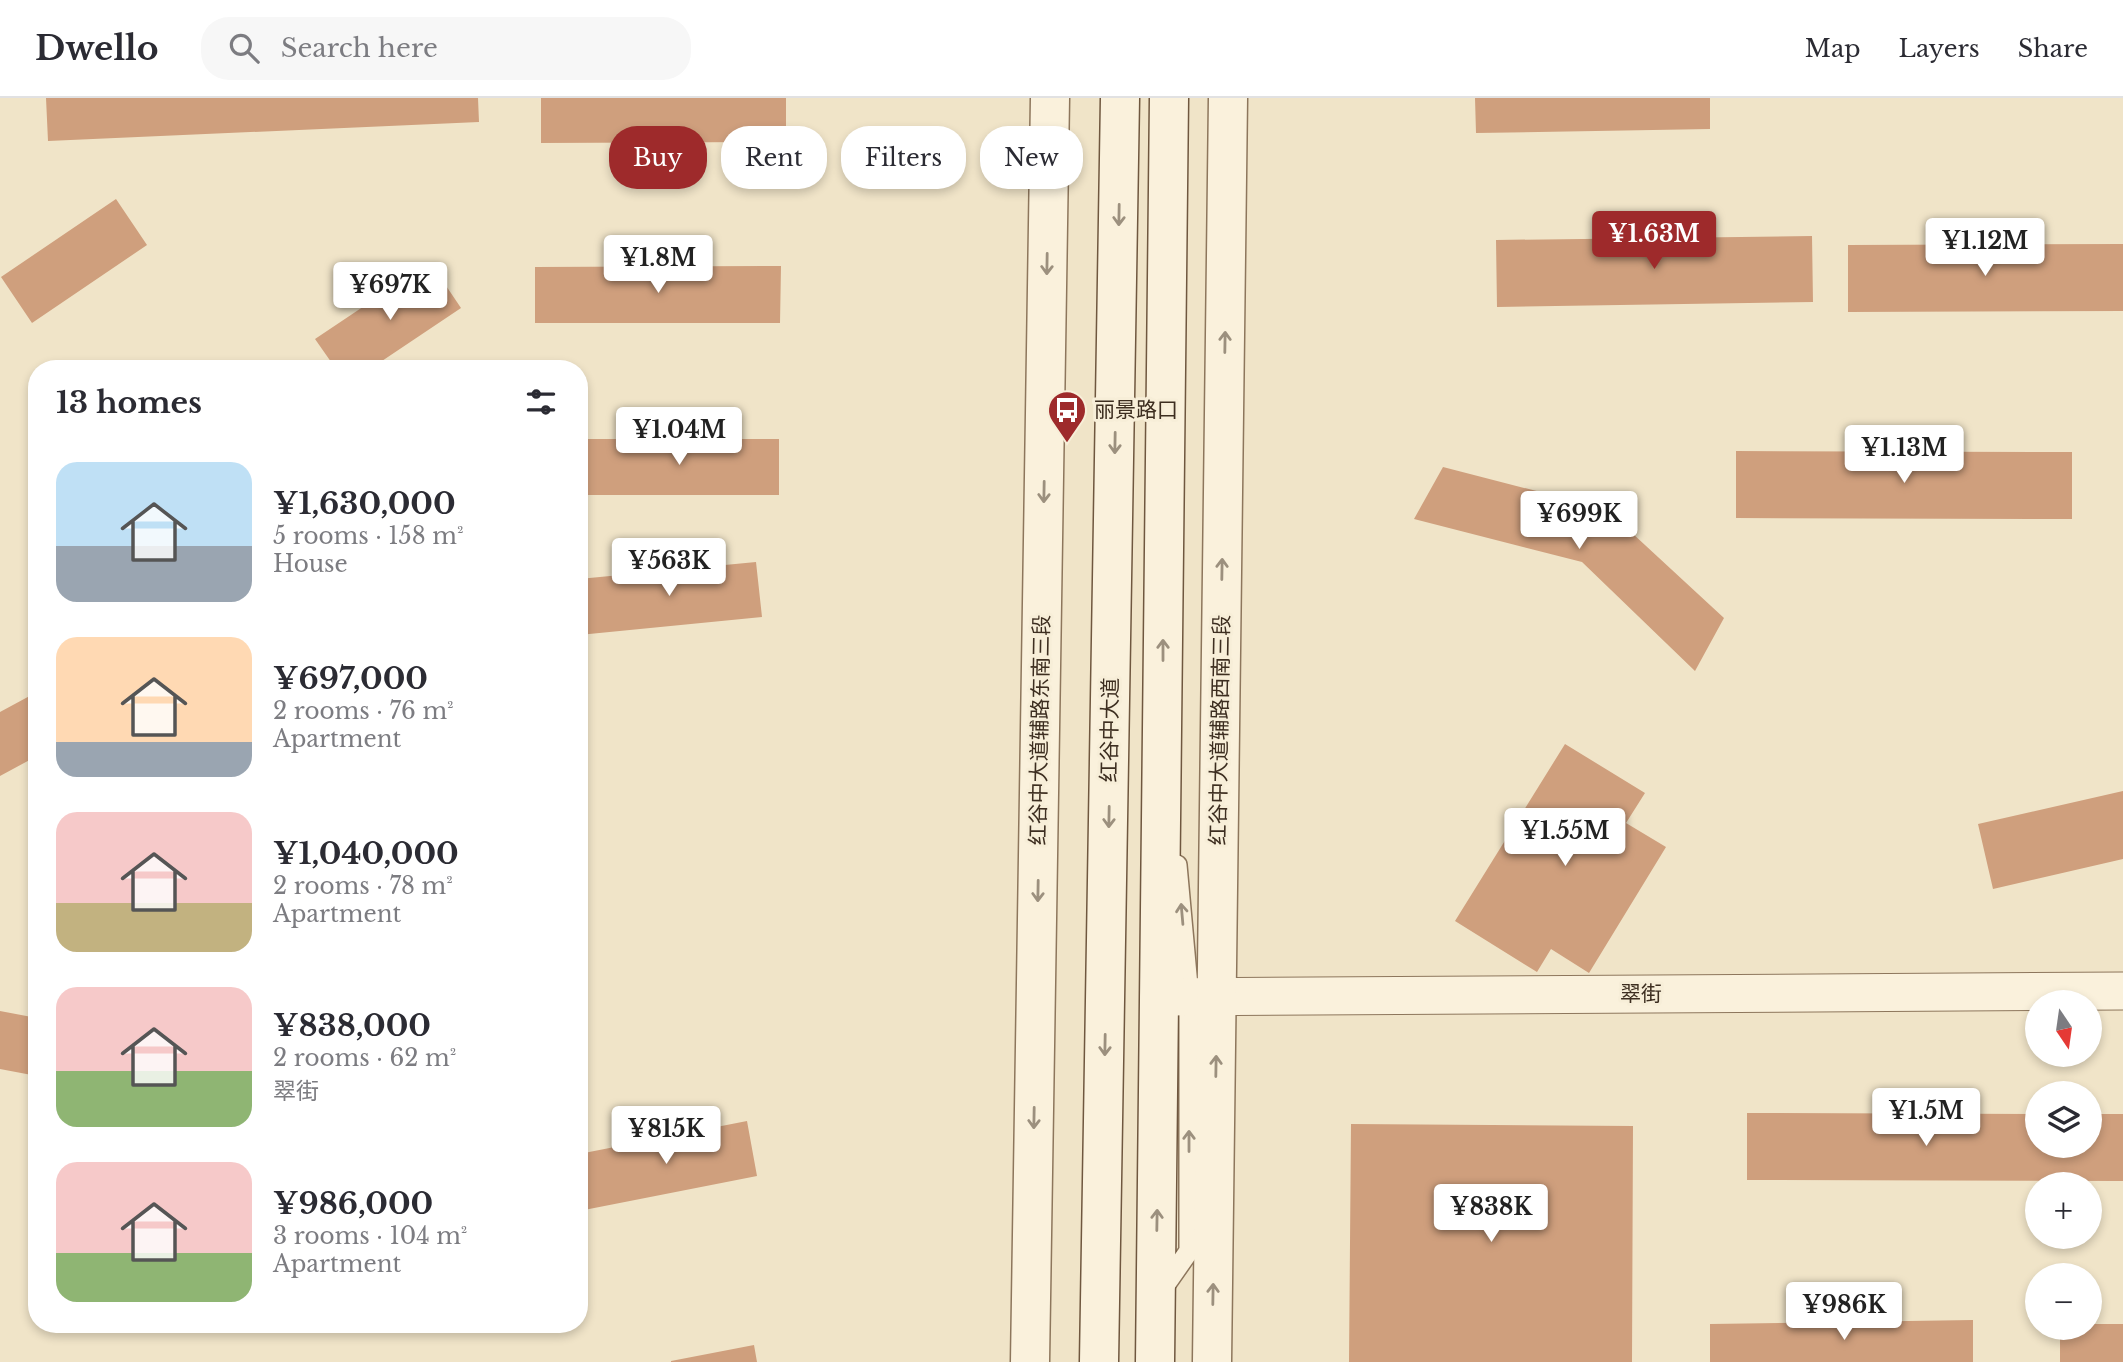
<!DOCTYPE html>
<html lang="en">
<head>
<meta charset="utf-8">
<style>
  :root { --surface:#fff; --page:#f7f7f7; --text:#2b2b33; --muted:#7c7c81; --line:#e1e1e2; --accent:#9e2a2b }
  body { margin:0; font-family:"Libre Baskerville","Noto Sans SC",serif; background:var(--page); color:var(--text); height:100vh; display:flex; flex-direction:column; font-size:26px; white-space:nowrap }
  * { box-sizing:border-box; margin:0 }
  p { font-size:23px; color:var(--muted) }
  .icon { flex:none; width:38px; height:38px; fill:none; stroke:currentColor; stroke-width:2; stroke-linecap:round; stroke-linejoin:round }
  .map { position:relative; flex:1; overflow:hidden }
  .details { position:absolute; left:28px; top:262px; width:560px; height:973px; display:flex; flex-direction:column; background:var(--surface); border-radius:28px; box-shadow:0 4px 10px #0003 }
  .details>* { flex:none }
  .hud { position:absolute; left:609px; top:28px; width:665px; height:63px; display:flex; gap:14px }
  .needle { width:46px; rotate:167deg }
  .controls { position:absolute; left:2025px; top:892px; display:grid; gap:14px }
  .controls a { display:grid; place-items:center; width:77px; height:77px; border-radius:50%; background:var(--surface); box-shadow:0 4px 10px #0003; font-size:35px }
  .price { position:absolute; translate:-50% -60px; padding:0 16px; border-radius:7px; background:#fff; color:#222; font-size:23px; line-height:46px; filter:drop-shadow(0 2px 4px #0008) }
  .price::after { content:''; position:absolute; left:50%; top:42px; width:21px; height:16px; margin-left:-10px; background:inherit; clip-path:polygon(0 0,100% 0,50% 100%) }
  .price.on { background:var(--accent); color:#fff }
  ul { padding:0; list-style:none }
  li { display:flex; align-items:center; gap:21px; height:175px; padding:0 28px }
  li span { display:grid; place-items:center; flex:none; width:196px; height:140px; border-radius:21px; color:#555 }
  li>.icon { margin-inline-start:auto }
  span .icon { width:84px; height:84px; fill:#fffc; stroke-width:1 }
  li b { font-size:30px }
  h2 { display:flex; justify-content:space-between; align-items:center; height:84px; padding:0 28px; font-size:30px }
  .tag { padding:0 24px; border-radius:28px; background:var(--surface); box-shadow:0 4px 10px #0003; font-size:24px; line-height:63px }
  .tag.on { background:var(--accent); color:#fff }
  header { display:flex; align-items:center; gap:42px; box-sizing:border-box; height:98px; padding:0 35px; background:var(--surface); border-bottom:2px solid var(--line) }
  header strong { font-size:33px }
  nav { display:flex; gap:38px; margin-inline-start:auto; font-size:24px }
  .search { width:490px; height:63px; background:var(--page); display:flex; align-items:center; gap:18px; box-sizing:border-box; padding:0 24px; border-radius:28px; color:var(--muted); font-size:26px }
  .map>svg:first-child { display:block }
  .building { fill:#cf9f7d }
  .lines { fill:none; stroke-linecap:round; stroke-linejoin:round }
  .service-casing { stroke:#8d765c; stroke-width:22 }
  .minor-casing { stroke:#8d765c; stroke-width:39 }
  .tertiary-casing { stroke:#8d765c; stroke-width:41 }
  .secondary-casing { stroke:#6f573f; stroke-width:41 }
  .service { stroke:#faf1dc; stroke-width:19 }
  .minor { stroke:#faf1dc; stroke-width:37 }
  .tertiary { stroke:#faf1dc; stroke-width:38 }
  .secondary { stroke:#faf1dc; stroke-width:38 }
  .oneway { stroke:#9c907e }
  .labels { text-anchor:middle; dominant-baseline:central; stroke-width:6; stroke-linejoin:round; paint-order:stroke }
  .poi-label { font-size:21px; fill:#3d2e20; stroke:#f7eed8; text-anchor:start }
  .street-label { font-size:21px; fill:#3d2e20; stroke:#f7eed8 }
</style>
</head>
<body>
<header>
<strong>Dwello</strong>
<div class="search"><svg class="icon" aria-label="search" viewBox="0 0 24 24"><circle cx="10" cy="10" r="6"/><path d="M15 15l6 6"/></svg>Search here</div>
<nav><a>Map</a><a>Layers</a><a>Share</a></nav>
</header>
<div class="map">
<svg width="2123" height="1264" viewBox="0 0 2123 1264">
  <rect width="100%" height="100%" fill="#f0e4c8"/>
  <path class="building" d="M 46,0 L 478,0 L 479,24 L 48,43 Z
    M 541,0 L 786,0 L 786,44 L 541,45 Z
    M 1475,0 L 1710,0 L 1710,31 L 1476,35 Z
    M 116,101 L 147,147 L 32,225 L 1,179 Z
    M 1812,138 L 1813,204 L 1497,209 L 1496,142 Z
    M 2123,146 L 2123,213 L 1848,214 L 1848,147 Z
    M 430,164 L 461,210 L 370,271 L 336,271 L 315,241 Z
    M 781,168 L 780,225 L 535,225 L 535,169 Z
    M 579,341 L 779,341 L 779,397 L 579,397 Z
    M 1736,353 L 2072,354 L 2072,421 L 1736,420 Z
    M 1443,369 L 1606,411 L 1724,520 L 1695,573 L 1582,464 L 1414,421 Z
    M 756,464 L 762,519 L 579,537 L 579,481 Z
    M 37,594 L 37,658 L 0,678 L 0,614 Z
    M 1565,646 L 1645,695 L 1626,725 L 1666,749 L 1589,875 L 1551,851 L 1537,874 L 1455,823 Z
    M 2123,693 L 2123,761 L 1993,791 L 1978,726 Z
    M 0,913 L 37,920 L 37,978 L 0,971 Z
    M 1747,1015 L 2037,1016 L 2037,1048 L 2090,1048 L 2090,1016 L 2123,1016 L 2123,1083 L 1747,1082 Z
    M 747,1023 L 757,1078 L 579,1113 L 579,1056 Z
    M 1351,1026 L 1633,1028 L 1632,1264 L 1349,1264 Z
    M 32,1132 L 37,1132 L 37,1188 L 33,1188 Z
    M 1973,1222 L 1973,1264 L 1710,1264 L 1710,1226 Z
    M 2090,1226 L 2123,1226 L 2123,1264 L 2060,1264 L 2060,1230 L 2090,1230 Z
    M 754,1247 L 757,1264 L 671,1264 L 671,1263 Z"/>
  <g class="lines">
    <defs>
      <path id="service" d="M 1161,1193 L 1189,1153 L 1189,899 L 1177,767"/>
      <path id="minor" d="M 1159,899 L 2123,893"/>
      <path id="tertiary" d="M 1030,1264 L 1050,0
        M 1212,1264 L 1228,0"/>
      <path id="secondary" d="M 1099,1264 L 1120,0
        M 1155,1264 L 1169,0"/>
    </defs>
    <use href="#service" class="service-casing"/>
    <use href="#minor" class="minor-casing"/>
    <use href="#tertiary" class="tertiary-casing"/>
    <use href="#secondary" class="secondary-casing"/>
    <use href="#service" class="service"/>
    <use href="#minor" class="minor"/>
    <use href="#tertiary" class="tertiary"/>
    <use href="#secondary" class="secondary"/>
  </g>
  <defs><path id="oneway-shaft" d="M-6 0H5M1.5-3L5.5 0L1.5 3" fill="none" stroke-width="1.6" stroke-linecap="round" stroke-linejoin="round" transform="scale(1.75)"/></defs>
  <g class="oneway">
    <use href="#oneway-shaft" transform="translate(1119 117) rotate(91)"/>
    <use href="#oneway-shaft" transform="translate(1047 166) rotate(91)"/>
    <use href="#oneway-shaft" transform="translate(1225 244) rotate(-89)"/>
    <use href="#oneway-shaft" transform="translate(1115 345) rotate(91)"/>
    <use href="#oneway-shaft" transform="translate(1044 394) rotate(91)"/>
    <use href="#oneway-shaft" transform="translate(1222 471) rotate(-89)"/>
    <use href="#oneway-shaft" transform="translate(1163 552) rotate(-90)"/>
    <use href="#oneway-shaft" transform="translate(1109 719) rotate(91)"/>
    <use href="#oneway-shaft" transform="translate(1038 793) rotate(91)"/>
    <use href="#oneway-shaft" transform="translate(1182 816) rotate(-95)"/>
    <use href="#oneway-shaft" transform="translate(1105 947) rotate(91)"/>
    <use href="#oneway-shaft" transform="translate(1216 968) rotate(-89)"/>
    <use href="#oneway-shaft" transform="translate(1034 1020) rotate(91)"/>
    <use href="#oneway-shaft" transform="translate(1189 1043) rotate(-90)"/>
    <use href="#oneway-shaft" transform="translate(1157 1122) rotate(-89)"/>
    <use href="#oneway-shaft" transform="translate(1213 1196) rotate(-89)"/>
  </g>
  <defs>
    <symbol id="bus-pin" viewBox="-11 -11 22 30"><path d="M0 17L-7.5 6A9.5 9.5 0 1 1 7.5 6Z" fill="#9e2a2b" stroke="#f7eed8"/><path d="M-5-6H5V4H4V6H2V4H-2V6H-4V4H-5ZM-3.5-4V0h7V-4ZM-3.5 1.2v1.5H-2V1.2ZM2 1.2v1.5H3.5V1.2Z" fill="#fff"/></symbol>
  </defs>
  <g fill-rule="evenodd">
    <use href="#bus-pin" x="1045" y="290" width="44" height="60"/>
  </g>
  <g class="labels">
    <g class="poi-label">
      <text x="1094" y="312">丽景路口</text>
    </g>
    <g class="street-label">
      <text transform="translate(1040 632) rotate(-89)">红谷中大道辅路东南三段</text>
      <text transform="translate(1110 632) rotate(-89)">红谷中大道</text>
      <text transform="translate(1220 632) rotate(-89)">红谷中大道辅路西南三段</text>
      <text x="1641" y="896">翠街</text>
    </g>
  </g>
</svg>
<div class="controls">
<a><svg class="needle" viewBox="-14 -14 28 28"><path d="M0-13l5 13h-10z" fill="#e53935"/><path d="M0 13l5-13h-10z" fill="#7c7c81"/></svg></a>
<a><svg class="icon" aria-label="layers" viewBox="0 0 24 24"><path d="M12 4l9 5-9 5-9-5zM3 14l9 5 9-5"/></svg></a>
<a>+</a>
<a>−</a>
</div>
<b class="price on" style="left:1654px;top:173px">¥1.63M</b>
<b class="price" style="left:1985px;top:180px">¥1.12M</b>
<b class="price" style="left:658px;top:197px">¥1.8M</b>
<b class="price" style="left:390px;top:224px">¥697K</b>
<b class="price" style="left:679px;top:369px">¥1.04M</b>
<b class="price" style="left:1904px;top:387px">¥1.13M</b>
<b class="price" style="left:1579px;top:453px">¥699K</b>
<b class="price" style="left:669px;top:500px">¥563K</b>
<b class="price" style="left:1565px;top:770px">¥1.55M</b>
<b class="price" style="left:1926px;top:1050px">¥1.5M</b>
<b class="price" style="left:666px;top:1068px">¥815K</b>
<b class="price" style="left:1491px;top:1146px">¥838K</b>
<b class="price" style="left:1844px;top:1244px">¥986K</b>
<div class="hud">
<a class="tag on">Buy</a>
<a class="tag">Rent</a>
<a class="tag">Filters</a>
<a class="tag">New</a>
</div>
<section class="details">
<h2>13 homes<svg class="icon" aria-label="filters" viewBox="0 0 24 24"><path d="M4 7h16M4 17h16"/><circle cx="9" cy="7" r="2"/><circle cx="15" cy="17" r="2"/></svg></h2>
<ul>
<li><span style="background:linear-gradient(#bfe0f5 60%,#9aa5b1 0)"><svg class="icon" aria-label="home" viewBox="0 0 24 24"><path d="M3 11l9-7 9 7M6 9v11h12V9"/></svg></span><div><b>¥1,630,000</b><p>5 rooms · 158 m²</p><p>House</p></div></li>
<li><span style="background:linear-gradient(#ffd9b3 75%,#9aa5b1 0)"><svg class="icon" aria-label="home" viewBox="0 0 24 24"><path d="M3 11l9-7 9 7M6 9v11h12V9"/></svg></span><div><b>¥697,000</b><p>2 rooms · 76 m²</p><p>Apartment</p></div></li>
<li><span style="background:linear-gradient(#f6c9c9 65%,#c2b280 0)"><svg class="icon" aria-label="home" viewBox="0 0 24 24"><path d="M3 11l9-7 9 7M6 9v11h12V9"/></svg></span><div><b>¥1,040,000</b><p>2 rooms · 78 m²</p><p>Apartment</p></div></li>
<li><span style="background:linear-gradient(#f6c9c9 60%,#8fb573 0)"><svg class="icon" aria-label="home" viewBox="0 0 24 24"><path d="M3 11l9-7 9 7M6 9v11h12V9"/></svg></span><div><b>¥838,000</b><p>2 rooms · 62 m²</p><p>翠街</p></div></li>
<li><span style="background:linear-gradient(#f6c9c9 65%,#8fb573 0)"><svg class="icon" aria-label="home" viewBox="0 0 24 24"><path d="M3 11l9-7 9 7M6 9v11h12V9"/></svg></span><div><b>¥986,000</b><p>3 rooms · 104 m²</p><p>Apartment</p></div></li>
</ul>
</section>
</div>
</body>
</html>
